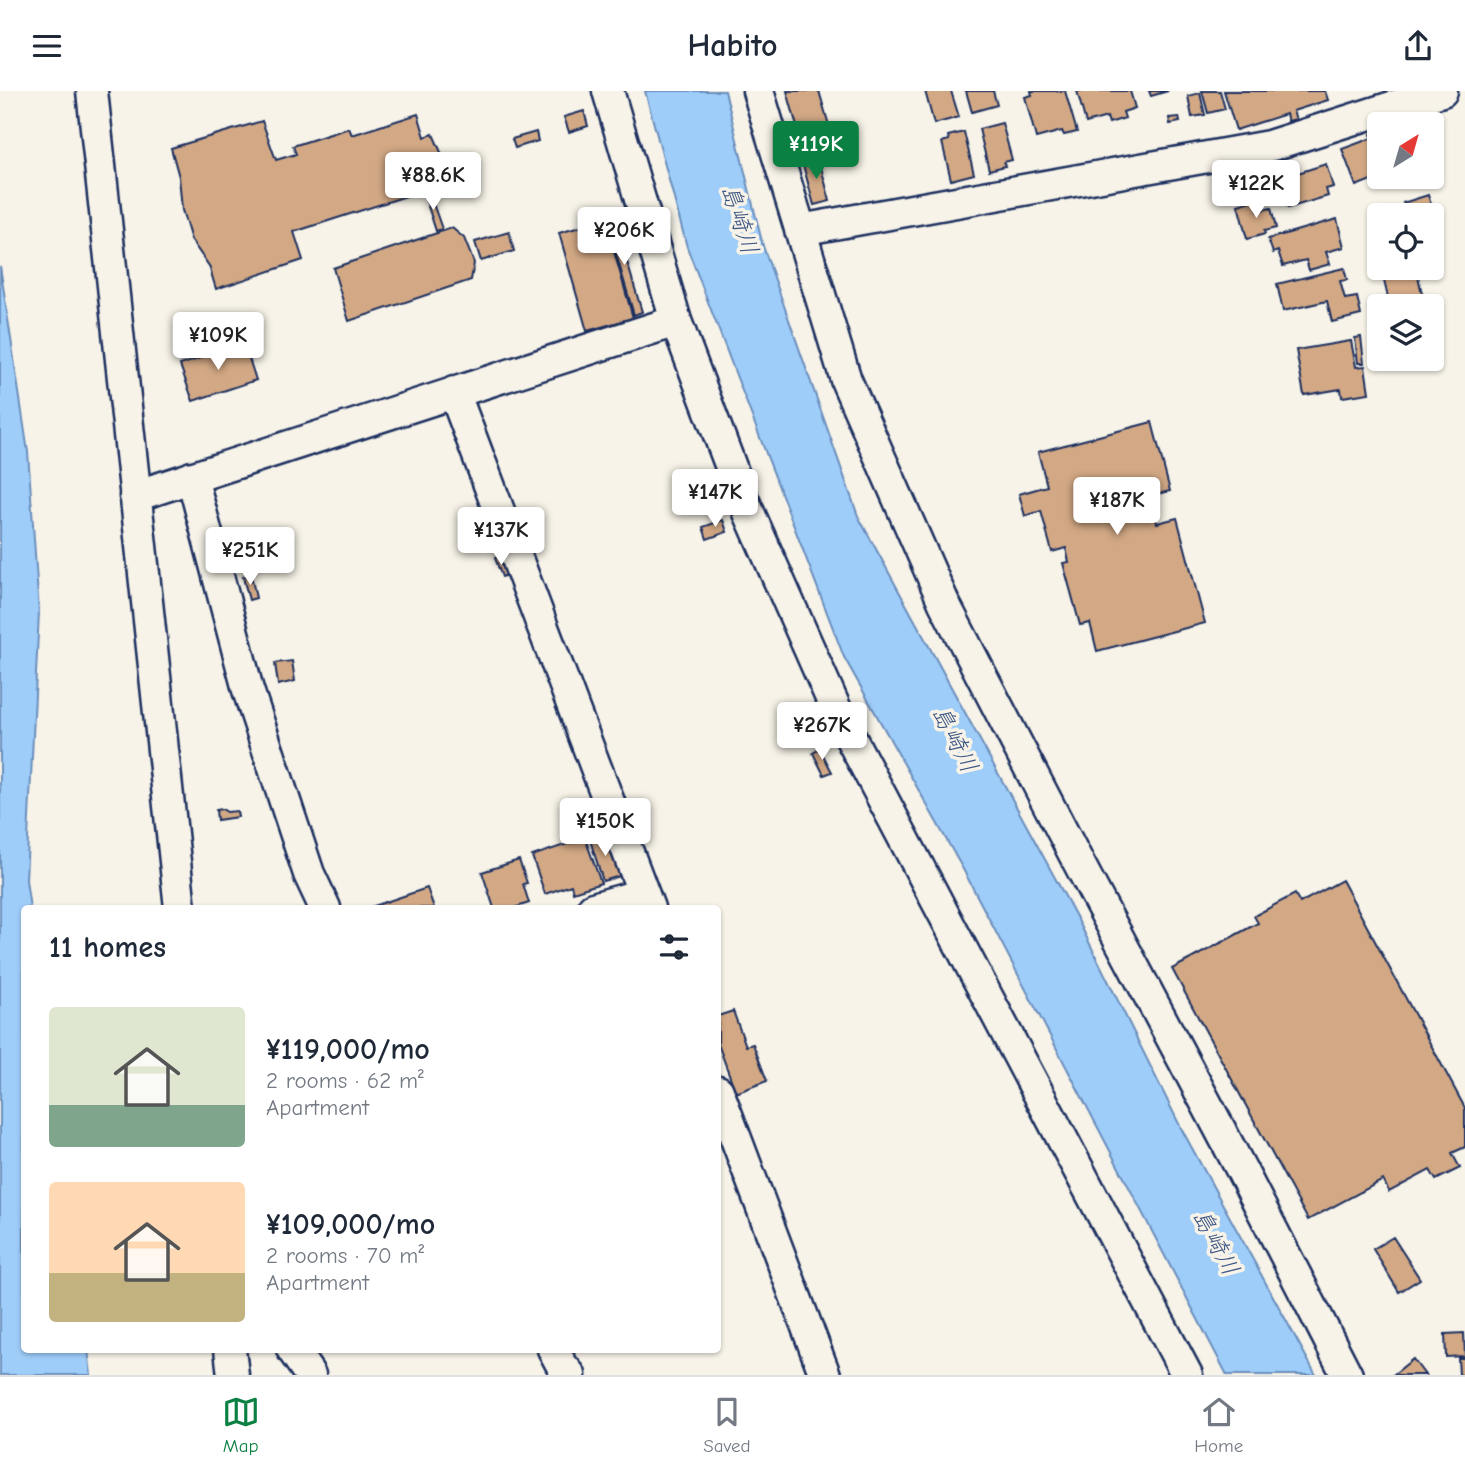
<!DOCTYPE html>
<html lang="en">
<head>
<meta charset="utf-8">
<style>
  :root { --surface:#fff; --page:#f6f6f7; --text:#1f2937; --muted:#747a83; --line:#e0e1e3; --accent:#0b8043 }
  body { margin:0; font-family:"Comic Neue","Klee One",sans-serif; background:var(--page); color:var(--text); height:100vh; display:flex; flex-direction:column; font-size:26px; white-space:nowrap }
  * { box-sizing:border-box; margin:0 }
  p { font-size:23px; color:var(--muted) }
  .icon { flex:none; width:38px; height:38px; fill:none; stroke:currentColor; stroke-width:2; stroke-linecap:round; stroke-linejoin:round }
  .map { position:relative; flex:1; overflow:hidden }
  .drawer { position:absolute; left:21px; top:814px; width:700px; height:448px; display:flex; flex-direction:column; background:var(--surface); border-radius:7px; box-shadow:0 2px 5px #0004 }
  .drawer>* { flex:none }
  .needle { width:46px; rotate:37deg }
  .controls { position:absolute; left:1367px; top:21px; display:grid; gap:14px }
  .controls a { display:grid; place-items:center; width:77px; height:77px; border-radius:7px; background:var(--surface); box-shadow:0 2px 5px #0004; font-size:35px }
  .price { position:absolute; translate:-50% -60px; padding:0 16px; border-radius:7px; background:#fff; color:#222; font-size:23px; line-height:46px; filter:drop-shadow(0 2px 4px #0008) }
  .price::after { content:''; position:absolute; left:50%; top:42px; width:21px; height:16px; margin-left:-10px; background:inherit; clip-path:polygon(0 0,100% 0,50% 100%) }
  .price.active { background:var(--accent); color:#fff }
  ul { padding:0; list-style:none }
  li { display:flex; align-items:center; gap:21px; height:175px; padding:0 28px }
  li span { display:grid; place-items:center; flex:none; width:196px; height:140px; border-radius:7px; color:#555 }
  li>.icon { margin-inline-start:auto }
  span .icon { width:84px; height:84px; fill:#fffc; stroke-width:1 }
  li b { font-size:30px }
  h2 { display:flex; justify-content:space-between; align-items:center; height:84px; padding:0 28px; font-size:30px }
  header { display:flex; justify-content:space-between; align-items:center; height:91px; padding:0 28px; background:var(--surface); font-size:32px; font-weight:700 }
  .menu { display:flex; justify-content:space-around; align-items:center; height:98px; border-top:2px solid var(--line); background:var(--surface); font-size:19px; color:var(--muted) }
  .menu a { display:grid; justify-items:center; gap:4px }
  .menu .active { color:var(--accent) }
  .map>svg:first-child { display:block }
  .water { fill:#9fcdfa; stroke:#6a8ebc; stroke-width:2 }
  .building { fill:#d3a985; stroke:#1b2f5e; stroke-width:2 }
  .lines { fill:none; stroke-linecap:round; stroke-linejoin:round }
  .minor-casing { stroke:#1b2f5e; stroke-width:35 }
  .minor { stroke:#f7f3e8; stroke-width:30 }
  .labels { text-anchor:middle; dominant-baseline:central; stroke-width:7; stroke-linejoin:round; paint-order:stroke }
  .water-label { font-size:24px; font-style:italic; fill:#3c5685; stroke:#f7f3e8 }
</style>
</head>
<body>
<header><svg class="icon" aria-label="menu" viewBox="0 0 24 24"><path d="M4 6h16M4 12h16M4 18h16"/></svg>Habito<svg class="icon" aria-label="share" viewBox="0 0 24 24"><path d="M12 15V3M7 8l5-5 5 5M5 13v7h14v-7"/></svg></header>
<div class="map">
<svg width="1465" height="1284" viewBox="0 0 1465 1284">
  <rect width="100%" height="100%" fill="#f7f3e8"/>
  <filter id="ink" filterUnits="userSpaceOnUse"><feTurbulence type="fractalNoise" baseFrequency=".0143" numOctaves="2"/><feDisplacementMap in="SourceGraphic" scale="14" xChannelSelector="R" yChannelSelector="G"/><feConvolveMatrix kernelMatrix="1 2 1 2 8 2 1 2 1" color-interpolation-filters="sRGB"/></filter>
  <g filter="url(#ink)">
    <path class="water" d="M 645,0 L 725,0 L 763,155 L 858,425 L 1079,831 L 1181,1037 L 1316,1284 L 1227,1284 L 964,780 L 844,566 L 687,156 Z
      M 0,175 L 28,361 L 39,521 L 26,789 L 30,817 L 24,817 L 24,1258 L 88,1258 L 91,1284 L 0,1284 Z"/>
    <path class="building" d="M 787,0 L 819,0 L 833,48 L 803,57 Z
      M 925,0 L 951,0 L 959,26 L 934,33 Z
      M 966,0 L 993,0 L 997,14 L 972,21 Z
      M 1031,0 L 1065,0 L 1077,41 L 1064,44 L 1062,40 L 1036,47 L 1025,6 L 1032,4 Z
      M 1077,0 L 1130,0 L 1135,17 L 1123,21 L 1125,27 L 1109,32 L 1107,26 L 1086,32 Z
      M 1149,0 L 1168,0 L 1151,5 Z
      M 1202,0 L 1220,0 L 1225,18 L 1208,22 Z
      M 1224,0 L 1325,0 L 1328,9 L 1293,20 L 1296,28 L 1288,30 L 1286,23 L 1236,39 Z
      M 1200,2 L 1205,24 L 1192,26 L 1188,5 Z
      M 584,20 L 588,35 L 569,41 L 564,26 Z
      M 418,23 L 425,46 L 433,43 L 443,66 L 434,69 L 444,93 L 294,141 L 303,169 L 216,198 L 209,175 L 191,149 L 182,119 L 179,86 L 171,57 L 262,30 L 276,69 L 296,63 L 293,55 L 349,37 L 352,44 Z
      M 1179,26 L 1180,31 L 1170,33 L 1169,27 Z
      M 1002,32 L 1012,69 L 1004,71 L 1005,75 L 989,79 L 979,38 Z
      M 1379,40 L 1379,86 L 1356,95 L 1342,58 L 1372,47 L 1371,43 Z
      M 536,41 L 538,50 L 515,57 L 512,48 Z
      M 964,41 L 974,83 L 951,89 L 942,51 L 949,49 L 948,45 Z
      M 818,65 L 830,110 L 814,114 L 802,70 Z
      M 1326,73 L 1333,96 L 1326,98 L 1328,105 L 1288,117 L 1279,88 Z
      M 1383,86 L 1421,86 L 1422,88 L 1407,93 L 1405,87 L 1386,94 Z
      M 429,101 L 442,138 L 436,140 L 424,103 Z
      M 1428,104 L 1435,125 L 1432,126 L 1432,124 L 1407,124 L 1403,112 Z
      M 1255,109 L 1258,120 L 1271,117 L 1276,137 L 1264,140 L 1265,143 L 1247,148 L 1238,114 Z
      M 614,127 L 642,221 L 634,224 L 606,129 Z
      M 1337,128 L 1344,156 L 1326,161 L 1330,173 L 1309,179 L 1306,169 L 1283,175 L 1278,160 L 1273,162 L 1268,148 Z
      M 605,129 L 633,227 L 587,240 L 559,142 Z
      M 452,137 L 464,147 L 474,172 L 471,189 L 349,230 L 333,177 Z
      M 509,141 L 514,160 L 481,170 L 475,151 Z
      M 1344,177 L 1347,189 L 1340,190 L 1345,208 L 1357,206 L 1361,224 L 1332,231 L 1327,210 L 1283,220 L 1277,193 Z
      M 1381,177 L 1416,177 L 1425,215 L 1390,215 Z
      M 1361,246 L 1364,272 L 1358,272 L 1355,247 Z
      M 1351,250 L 1356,276 L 1365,275 L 1369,302 L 1342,306 L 1341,298 L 1304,304 L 1296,259 Z
      M 244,252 L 256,289 L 193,310 L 180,274 Z
      M 1152,331 L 1170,400 L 1149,405 L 1157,432 L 1177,427 L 1205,532 L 1097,560 L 1090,532 L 1080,534 L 1063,472 L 1069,471 L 1066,457 L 1052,461 L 1041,420 L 1025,425 L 1019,403 L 1047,395 L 1038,361 Z
      M 723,429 L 727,441 L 707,448 L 703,436 Z
      M 500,465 L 507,484 L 502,486 L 495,467 Z
      M 251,484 L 256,507 L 249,509 L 243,486 Z
      M 292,570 L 295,590 L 278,594 L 275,572 Z
      M 820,658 L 832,681 L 824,684 L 813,662 Z
      M 222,718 L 227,721 L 237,720 L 238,726 L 217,729 L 216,719 Z
      M 606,744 L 620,785 L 603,790 L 590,749 Z
      M 585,747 L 601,792 L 573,801 L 571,794 L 545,803 L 532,765 Z
      M 519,769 L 527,792 L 523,793 L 529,812 L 514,817 L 494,817 L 482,781 Z
      M 1342,789 L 1465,1017 L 1465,1056 L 1452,1062 L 1460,1077 L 1436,1089 L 1430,1079 L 1389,1101 L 1383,1089 L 1308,1129 L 1172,878 L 1258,832 L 1254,825 L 1295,803 L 1300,812 Z
      M 427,797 L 434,817 L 368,817 Z
      M 733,920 L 746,955 L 753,953 L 767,990 L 736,1002 L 718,953 L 718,925 Z
      M 1393,1146 L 1420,1188 L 1399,1201 L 1373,1158 Z
      M 1464,1242 L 1465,1265 L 1446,1266 L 1445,1243 Z
      M 1458,1267 L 1465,1267 L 1465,1284 L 1459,1284 Z
      M 1413,1268 L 1425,1284 L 1393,1284 Z"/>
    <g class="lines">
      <defs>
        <path id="minor" d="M 92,0 L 180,817
          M 608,0 L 676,230 L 743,408 L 838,623 L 1187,1284
          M 758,0 L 846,289 L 944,512 L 1074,763 L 1241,1078 L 1347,1284
          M 800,139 L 1269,55 L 1442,0
          M 454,301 L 649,817
          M 192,386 L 248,599 L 309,783 L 325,817
          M 135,405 L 676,230
          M 593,817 L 643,803
          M 718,1000 L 825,1284
          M 230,1258 L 233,1284
          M 292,1258 L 310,1284
          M 553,1258 L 561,1273 L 570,1284"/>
      </defs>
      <use href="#minor" class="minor-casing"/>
      <use href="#minor" class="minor"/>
    </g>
  </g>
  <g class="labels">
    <g class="water-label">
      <text transform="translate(740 128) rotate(72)">島崎川</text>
      <text transform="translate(955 648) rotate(63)">島崎川</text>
      <text transform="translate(1216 1151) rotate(62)">島崎川</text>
    </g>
  </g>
</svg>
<div class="controls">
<a><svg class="needle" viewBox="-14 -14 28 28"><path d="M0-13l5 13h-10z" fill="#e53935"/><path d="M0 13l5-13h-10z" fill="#747a83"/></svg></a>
<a><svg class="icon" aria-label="locate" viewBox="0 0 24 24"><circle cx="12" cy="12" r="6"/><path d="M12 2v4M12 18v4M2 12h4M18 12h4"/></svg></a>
<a><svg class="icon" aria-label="layers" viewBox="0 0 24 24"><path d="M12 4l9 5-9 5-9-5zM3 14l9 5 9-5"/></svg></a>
</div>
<b class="price active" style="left:816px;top:90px">¥119K</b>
<b class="price" style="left:433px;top:121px">¥88.6K</b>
<b class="price" style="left:1256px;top:129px">¥122K</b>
<b class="price" style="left:624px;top:176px">¥206K</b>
<b class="price" style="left:218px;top:281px">¥109K</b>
<b class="price" style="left:715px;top:438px">¥147K</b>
<b class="price" style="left:1117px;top:446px">¥187K</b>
<b class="price" style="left:501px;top:476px">¥137K</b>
<b class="price" style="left:250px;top:496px">¥251K</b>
<b class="price" style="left:822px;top:671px">¥267K</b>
<b class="price" style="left:605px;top:767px">¥150K</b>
<section class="drawer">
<h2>11 homes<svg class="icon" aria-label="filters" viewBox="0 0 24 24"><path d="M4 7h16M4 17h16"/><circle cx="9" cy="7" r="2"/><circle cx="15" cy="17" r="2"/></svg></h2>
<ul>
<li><span style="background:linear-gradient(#dfe7d0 70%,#7fa58c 0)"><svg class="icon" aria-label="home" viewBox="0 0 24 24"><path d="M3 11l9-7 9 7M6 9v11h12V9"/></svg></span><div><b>¥119,000/mo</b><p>2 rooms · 62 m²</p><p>Apartment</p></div></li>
<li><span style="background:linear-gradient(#ffd9b3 65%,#c2b280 0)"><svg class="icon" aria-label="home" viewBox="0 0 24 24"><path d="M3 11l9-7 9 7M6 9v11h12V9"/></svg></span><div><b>¥109,000/mo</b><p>2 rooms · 70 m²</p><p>Apartment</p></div></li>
</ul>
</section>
</div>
<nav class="menu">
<a class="active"><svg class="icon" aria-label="map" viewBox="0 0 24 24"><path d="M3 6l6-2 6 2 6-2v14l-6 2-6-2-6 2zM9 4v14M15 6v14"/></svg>Map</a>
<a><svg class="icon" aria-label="saved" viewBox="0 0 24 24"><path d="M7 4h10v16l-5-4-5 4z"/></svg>Saved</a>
<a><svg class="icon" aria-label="home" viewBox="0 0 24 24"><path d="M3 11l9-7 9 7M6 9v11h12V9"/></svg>Home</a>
</nav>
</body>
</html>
